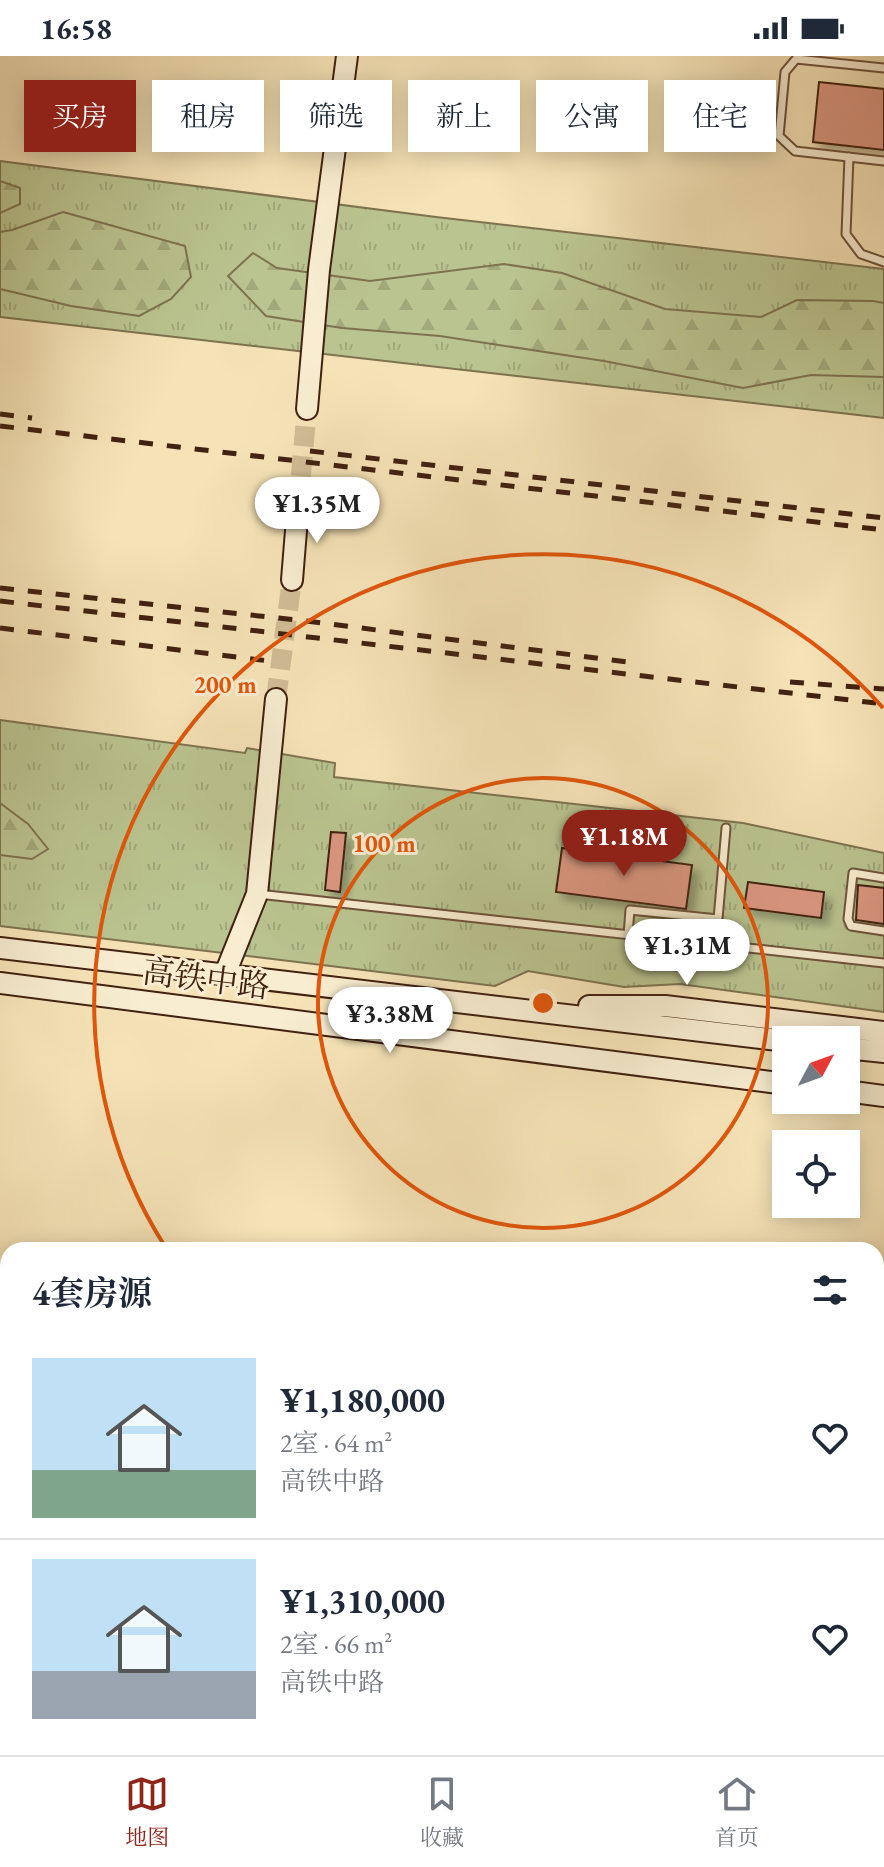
<!DOCTYPE html>
<html lang="zh">
<head>
<meta charset="utf-8">
<style>
  :root { --surface:#fff; --page:#f6f6f7; --text:#1f2937; --muted:#747a83; --line:#e0e1e3; --accent:#8f2418 }
  body { margin:0; font-family:"EB Garamond","Noto Serif SC",serif; background:var(--page); color:var(--text); height:100vh; display:flex; flex-direction:column; font-size:30px; white-space:nowrap }
  * { box-sizing:border-box; margin:0 }
  p { font-size:26px; color:var(--muted) }
  .icon { flex:none; width:44px; height:44px; fill:none; stroke:currentColor; stroke-width:2; stroke-linecap:round; stroke-linejoin:round }
  .map { position:relative; flex:1; overflow:hidden }
  .details { position:absolute; left:0px; top:1186px; width:884px; height:514px; display:flex; flex-direction:column; background:var(--surface); border-radius:24px 24px 0 0; box-shadow:0 4px 20px #0003 }
  .details>* { flex:none }
  .guide { position:absolute; left:24px; top:24px; width:836px; height:72px; display:flex; gap:16px }
  .needle { width:52px; rotate:49deg }
  .tools { position:absolute; left:772px; top:970px; display:grid; gap:16px }
  .tools a { display:grid; place-items:center; width:88px; height:88px; border-radius:0px; background:var(--surface); box-shadow:0 4px 20px #0003; font-size:40px }
  .price { position:absolute; translate:-50% -68px; padding:0 18px; border-radius:28px; background:#fff; color:#222; font-size:26px; line-height:52px; filter:drop-shadow(0 2px 4px #0008) }
  .price::after { content:''; position:absolute; left:50%; top:48px; width:24px; height:18px; margin-left:-12px; background:inherit; clip-path:polygon(0 0,100% 0,50% 100%) }
  .price.selected { background:var(--accent); color:#fff }
  ul { padding:0; list-style:none }
  li { display:flex; align-items:center; gap:24px; height:200px; padding:0 32px }
  li+li { border-top:2px solid var(--line) }
  li span { display:grid; place-items:center; flex:none; width:224px; height:160px; border-radius:0px; color:#555 }
  li>.icon { margin-inline-start:auto }
  span .icon { width:96px; height:96px; fill:#fffc; stroke-width:1 }
  li b { font-size:34px }
  h2 { display:flex; justify-content:space-between; align-items:center; height:96px; padding:0 32px; font-size:34px }
  .pill { padding:0 28px; border-radius:0px; background:var(--surface); box-shadow:0 4px 20px #0003; font-size:28px; line-height:72px }
  .pill.selected { background:var(--accent); color:#fff }
  .status { display:flex; justify-content:space-between; align-items:center; height:56px; padding:0 40px; background:var(--surface); direction:ltr }
  .status svg { height:22px; fill:currentColor }
  .tabs { display:flex; justify-content:space-around; align-items:center; height:112px; border-top:2px solid var(--line); background:var(--surface); font-size:22px; color:var(--muted) }
  .tabs a { display:grid; justify-items:center; gap:4px }
  .tabs .selected { color:var(--accent) }
  .map>svg:first-child { display:block }
  .grass { fill:url(#grass-tufts); stroke:#7e7250; stroke-width:2 }
  .forest { fill:url(#forest-firs); stroke:#7e7250; stroke-width:2 }
  .building { fill:#da9680; stroke:#412110; stroke-width:2; filter:url(#shadow) }
  .lines { fill:none; stroke-linecap:round; stroke-linejoin:round }
  .secondary-tunnel { stroke:#d1bc96; stroke-width:20; stroke-dasharray:20 10; stroke-linecap:butt }
  .lane-casing { stroke:#6e523a; stroke-width:11 }
  .secondary-casing { stroke:#412110; stroke-width:24 }
  .highway-casing { stroke:#412110; stroke-width:30 }
  .lane { stroke:#f8edd0; stroke-width:7 }
  .secondary { stroke:#f8edd0; stroke-width:20 }
  .highway { stroke:#f5e3b7; stroke-width:26 }
  .rail { stroke:#412110; stroke-width:5; stroke-dasharray:14 14; stroke-linecap:butt }
  .ring { fill:none; stroke:#e0560c; stroke-width:4 }
  .labels { text-anchor:middle; dominant-baseline:central; stroke-width:6; stroke-linejoin:round; paint-order:stroke }
  .street-label { font-size:32px; fill:#412110; stroke:#f8edd0 }
  .centre { fill:#e0560c; stroke:#f8edd0; stroke-width:4 }
  .ring-label { font-size:24px; text-anchor:middle; font-weight:bold; fill:#e0560c; stroke:#f8edd0; stroke-width:6; stroke-linejoin:round; paint-order:stroke }
</style>
</head>
<body>
<div class="status"><b>16:58</b><svg viewBox="0 0 49 12"><path d="M0 12V9h3v3zM5 12V6h3v6zM10 12V3h3v9zM15 12V0h3v12zM26 1h20v11H26zM47 4h2v5h-2z"/></svg></div>
<div class="map">
<svg width="884" height="1699" viewBox="0 0 884 1699">
  <defs>
    <pattern id="grass-tufts" width="24" height="20" patternUnits="userSpaceOnUse" patternTransform="scale(2)"><rect width="24" height="20" fill="#bac490"/><path d="M3 7l-1-3M5 7V3M7 7l1-3M15 17l-1-3M17 17v-4M19 17l1-3" fill="none" stroke="#a1a87b"/></pattern>
    <pattern id="forest-firs" width="22" height="20" patternUnits="userSpaceOnUse" patternTransform="scale(2)"><rect width="22" height="20" fill="#bac490"/><path d="M5 1l3.5 6h-7zM16 11l3.5 6h-7z" fill="#a1a87b"/></pattern>
    <filter id="shadow"><feDropShadow dx="7" dy="7" stdDeviation="4" flood-color="#0004"/></filter>
  </defs>
  <rect width="100%" height="100%" fill="#f5e3b7"/>
  <filter id="stains"><feTurbulence type="fractalNoise" baseFrequency=".0025" numOctaves="4"/><feColorMatrix values="0 0 0 0 .2 0 0 0 0 .09 0 0 0 0 .02 0 0 0 .5 -.17"/></filter>
  <radialGradient id="worn" r=".72"><stop offset=".6" stop-color="#630" stop-opacity="0"/><stop offset="1" stop-color="#630" stop-opacity=".3"/></radialGradient>
  <path class="grass" d="M 0,105 L 436,161 L 884,213 L 884,362 L 0,261 Z
    M 0,664 L 245,697 L 247,692 L 335,707 L 334,721 L 743,767 L 884,797 L 884,956 L 680,928 L 624,931 L 528,915 L 495,930 L 0,870 Z"/>
  <path class="forest" d="M 0,125 L 20,132 L 20,148 L 0,157 Z
    M 63,156 L 185,190 L 191,221 L 171,243 L 139,260 L 71,250 L 0,233 L 0,176 L 12,174 Z
    M 253,197 L 277,212 L 370,225 L 504,208 L 562,217 L 665,253 L 761,261 L 797,244 L 873,245 L 884,247 L 884,321 L 811,319 L 743,332 L 604,305 L 440,280 L 342,272 L 266,260 L 228,220 Z
    M 0,747 L 28,768 L 48,793 L 32,803 L 0,799 Z"/>
  <path class="building" d="M 819,26 L 884,33 L 884,94 L 813,86 Z
    M 331,776 L 346,777 L 340,836 L 325,834 Z
    M 562,792 L 692,809 L 686,853 L 556,836 Z
    M 748,826 L 824,836 L 821,862 L 744,852 Z
    M 858,829 L 884,832 L 884,868 L 856,864 Z"/>
  <g class="lines">
    <path class="secondary-tunnel" d="M 298,450 L 307,353
      M 276,643 L 292,524"/>
    <defs>
      <path id="lane" d="M 884,12 L 796,3 L 785,16 L 779,80 L 795,95 L 884,105
        M 849,101 L 846,178 L 861,198 L 884,206
        M 884,822 L 853,817 L 848,863 L 851,870 L 884,875
        M 258,838 L 884,907
        M 628,879 L 630,854 L 718,863 L 726,772"/>
      <path id="secondary" d="M 307,353 L 319,214 L 347,0
        M 292,524 L 298,450
        M 0,892 L 786,985
        M 225,918 L 257,838 L 276,643
        M 0,927 L 786,1028
        M 589,950 L 665,950 L 884,976
        M 846,992 L 884,996
        M 846,1035 L 884,1040
        M 876,1514 L 884,1515
        M 876,1582 L 884,1581
        M 429,1699 L 437,1692
        M 565,1699 L 574,1692"/>
      <path id="highway" d="M 876,1421 L 884,1416
        M 467,1699 L 475,1692
        M 515,1699 L 524,1692"/>
    </defs>
    <use href="#lane" class="lane-casing"/>
    <use href="#secondary" class="secondary-casing"/>
    <use href="#highway" class="highway-casing"/>
    <use href="#lane" class="lane"/>
    <use href="#secondary" class="secondary"/>
    <use href="#highway" class="highway"/>
    <path class="rail" d="M 0,358 L 32,362
      M 0,370 L 884,474
      M 310,395 L 884,462
      M 0,532 L 306,565 L 628,606
      M 0,545 L 884,648
      M 0,572 L 269,605
      M 790,626 L 884,633"/>
  </g>
  <g class="ring">
    <circle cx="543" cy="947" r="225"/>
    <path d="M166 1192A450 450 0 0 1 883 652"/>
  </g>
  <g class="labels">
    <g class="street-label">
      <text transform="translate(206 923) rotate(7)">高铁中路</text>
    </g>
  </g>
  <circle cx="543" cy="947" r="12" class="centre"/>
  <g class="ring-label">
    <text x="225" y="637">200 m</text>
    <text x="384" y="796">100 m</text>
  </g>
  <rect width="100%" height="100%" filter="url(#stains)"/>
  <rect width="100%" height="100%" fill="url(#worn)"/>
</svg>
<div class="tools">
<a><svg class="needle" viewBox="-14 -14 28 28"><path d="M0-13l5 13h-10z" fill="#e53935"/><path d="M0 13l5-13h-10z" fill="#747a83"/></svg></a>
<a><svg class="icon" aria-label="locate" viewBox="0 0 24 24"><circle cx="12" cy="12" r="6"/><path d="M12 2v4M12 18v4M2 12h4M18 12h4"/></svg></a>
</div>
<b class="price" style="left:317px;top:489px">¥1.35M</b>
<b class="price selected" style="left:624px;top:822px">¥1.18M</b>
<b class="price" style="left:687px;top:931px">¥1.31M</b>
<b class="price" style="left:390px;top:999px">¥3.38M</b>
<div class="guide">
<a class="pill selected">买房</a>
<a class="pill">租房</a>
<a class="pill">筛选</a>
<a class="pill">新上</a>
<a class="pill">公寓</a>
<a class="pill">住宅</a>
</div>
<section class="details">
<h2>4套房源<svg class="icon" aria-label="filters" viewBox="0 0 24 24"><path d="M4 7h16M4 17h16"/><circle cx="9" cy="7" r="2"/><circle cx="15" cy="17" r="2"/></svg></h2>
<ul>
<li><span style="background:linear-gradient(#bfe0f5 70%,#7fa58c 0)"><svg class="icon" aria-label="home" viewBox="0 0 24 24"><path d="M3 11l9-7 9 7M6 9v11h12V9"/></svg></span><div><b>¥1,180,000</b><p>2室 · 64 m²</p><p>高铁中路</p></div><svg class="icon" aria-label="heart" viewBox="0 0 24 24"><path d="M12 20l-8-8c-3-5 5-10 8-4 3-6 11-1 8 4z"/></svg></li>
<li><span style="background:linear-gradient(#bfe0f5 70%,#9aa5b1 0)"><svg class="icon" aria-label="home" viewBox="0 0 24 24"><path d="M3 11l9-7 9 7M6 9v11h12V9"/></svg></span><div><b>¥1,310,000</b><p>2室 · 66 m²</p><p>高铁中路</p></div><svg class="icon" aria-label="heart" viewBox="0 0 24 24"><path d="M12 20l-8-8c-3-5 5-10 8-4 3-6 11-1 8 4z"/></svg></li>
</ul>
</section>
</div>
<nav class="tabs">
<a class="selected"><svg class="icon" aria-label="map" viewBox="0 0 24 24"><path d="M3 6l6-2 6 2 6-2v14l-6 2-6-2-6 2zM9 4v14M15 6v14"/></svg>地图</a>
<a><svg class="icon" aria-label="saved" viewBox="0 0 24 24"><path d="M7 4h10v16l-5-4-5 4z"/></svg>收藏</a>
<a><svg class="icon" aria-label="home" viewBox="0 0 24 24"><path d="M3 11l9-7 9 7M6 9v11h12V9"/></svg>首页</a>
</nav>
</body>
</html>
